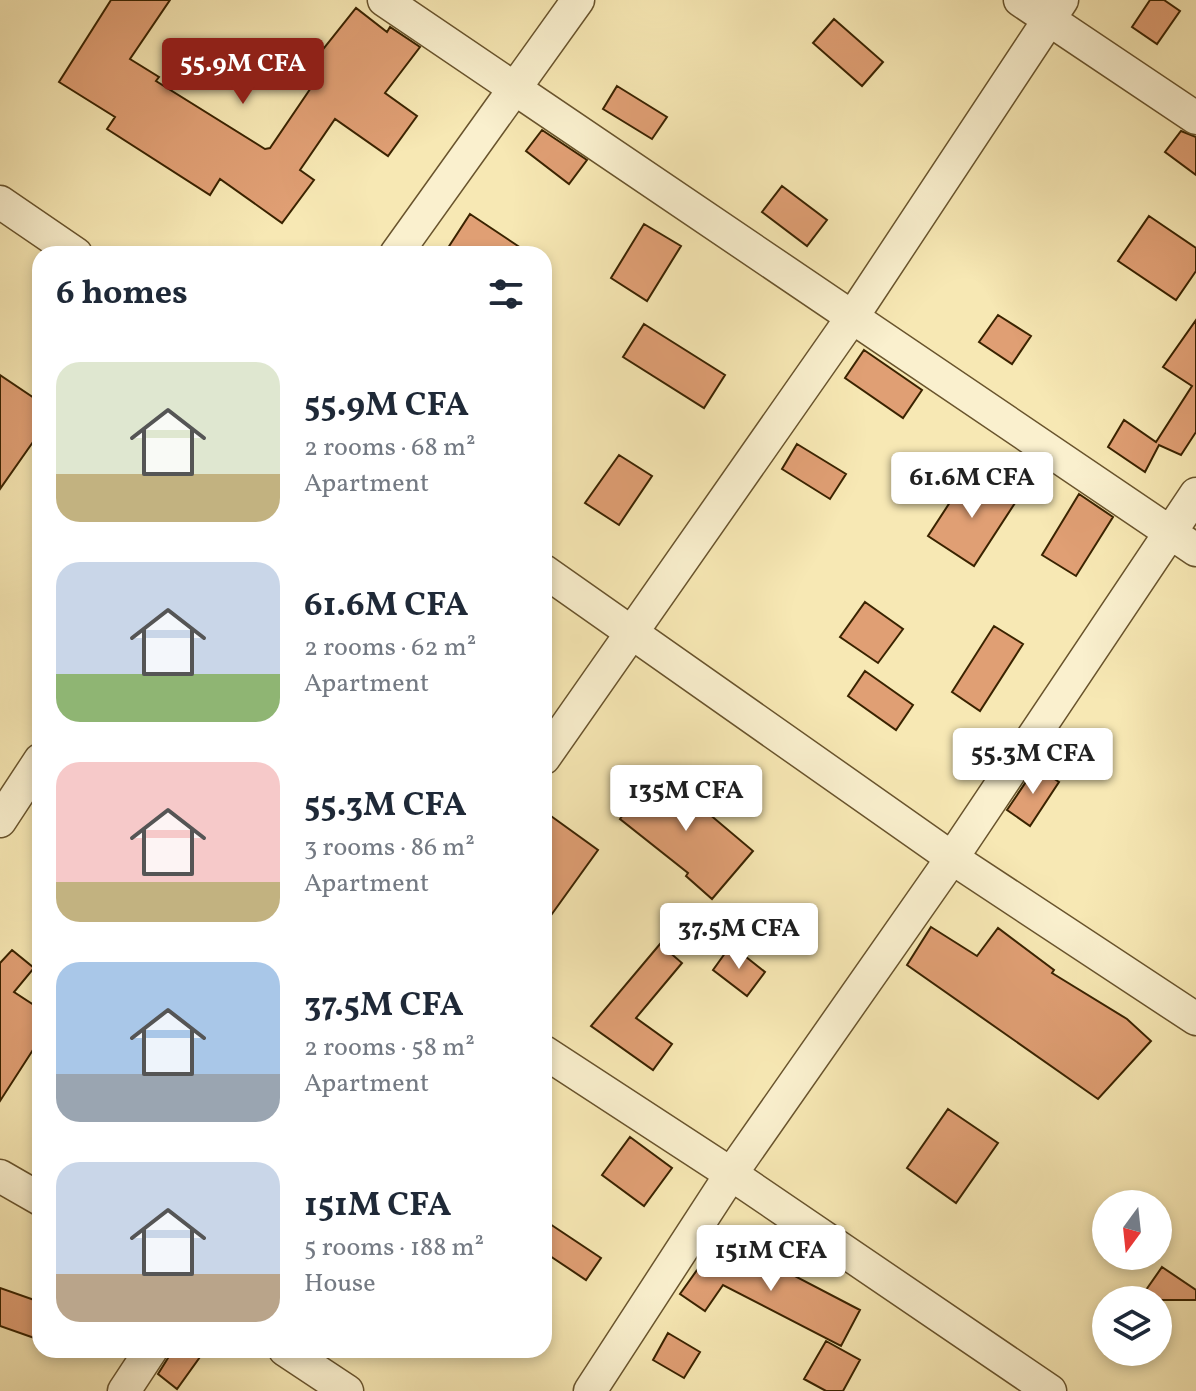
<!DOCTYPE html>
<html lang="en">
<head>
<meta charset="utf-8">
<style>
  :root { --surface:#fff; --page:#f6f6f7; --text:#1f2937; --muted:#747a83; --accent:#8f2418 }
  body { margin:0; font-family:Vollkorn,serif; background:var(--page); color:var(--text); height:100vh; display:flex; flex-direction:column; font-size:30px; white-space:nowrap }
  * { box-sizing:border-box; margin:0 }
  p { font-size:26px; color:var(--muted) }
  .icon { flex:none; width:44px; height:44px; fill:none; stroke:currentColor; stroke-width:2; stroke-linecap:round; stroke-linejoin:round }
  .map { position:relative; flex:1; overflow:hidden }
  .side { position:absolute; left:32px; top:246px; width:520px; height:1112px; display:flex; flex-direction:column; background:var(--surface); border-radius:24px; box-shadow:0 4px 12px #0003 }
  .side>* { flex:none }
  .needle { width:52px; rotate:195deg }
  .controls { position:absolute; left:1092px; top:1190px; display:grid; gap:16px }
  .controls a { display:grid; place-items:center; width:80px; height:80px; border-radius:50%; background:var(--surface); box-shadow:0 4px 12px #0003; font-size:40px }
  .price { position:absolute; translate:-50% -68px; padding:0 18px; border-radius:8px; background:#fff; color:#222; font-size:26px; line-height:52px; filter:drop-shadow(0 2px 4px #0008) }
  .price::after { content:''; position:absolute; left:50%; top:48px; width:24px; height:18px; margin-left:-12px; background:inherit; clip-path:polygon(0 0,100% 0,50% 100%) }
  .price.selected { background:var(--accent); color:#fff }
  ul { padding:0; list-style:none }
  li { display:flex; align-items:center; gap:24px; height:200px; padding:0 24px }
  li span { display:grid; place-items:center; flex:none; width:224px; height:160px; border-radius:24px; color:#555 }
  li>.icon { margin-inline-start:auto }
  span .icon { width:96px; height:96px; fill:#fffc; stroke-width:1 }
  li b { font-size:34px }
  h2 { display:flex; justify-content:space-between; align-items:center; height:96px; padding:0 24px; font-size:34px }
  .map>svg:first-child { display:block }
  .building { fill:#e09f74; stroke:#3a2300; stroke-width:2 }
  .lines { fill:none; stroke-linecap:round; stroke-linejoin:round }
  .minor-casing { stroke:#69542d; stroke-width:35 }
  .minor { stroke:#faf0ce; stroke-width:32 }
</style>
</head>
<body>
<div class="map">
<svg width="1196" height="1391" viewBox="0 0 1196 1391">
  <rect width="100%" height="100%" fill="#f7e8b4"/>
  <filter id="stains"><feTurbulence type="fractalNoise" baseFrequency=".0025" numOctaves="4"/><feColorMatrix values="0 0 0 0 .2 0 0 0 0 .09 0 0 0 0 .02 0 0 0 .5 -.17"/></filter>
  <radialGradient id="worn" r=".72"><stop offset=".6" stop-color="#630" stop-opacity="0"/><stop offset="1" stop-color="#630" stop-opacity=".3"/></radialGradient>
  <path class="building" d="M 111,0 L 170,0 L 130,59 L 159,77 L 156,81 L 265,149 L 270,148 L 319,76 L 309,67 L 356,8 L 387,32 L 390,27 L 420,47 L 385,93 L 417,116 L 388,156 L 335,119 L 300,170 L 314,180 L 282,223 L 220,179 L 210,195 L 107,129 L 115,117 L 59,82 Z
    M 1150,0 L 1164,0 L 1180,11 L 1157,44 L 1132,27 Z
    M 834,19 L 883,62 L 862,86 L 813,43 Z
    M 617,86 L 667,117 L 652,139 L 603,109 Z
    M 542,130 L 587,160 L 569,184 L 526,151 Z
    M 1181,131 L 1196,137 L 1196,175 L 1165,152 Z
    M 782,186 L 827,220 L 807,246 L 762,212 Z
    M 470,214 L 530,254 L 444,254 Z
    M 1149,216 L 1196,248 L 1196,271 L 1176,300 L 1118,261 Z
    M 644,224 L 681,246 L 647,301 L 611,278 Z
    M 998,315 L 1031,336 L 1012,364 L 979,342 Z
    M 1196,320 L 1196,432 L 1181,455 L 1159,445 L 1145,472 L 1108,447 L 1124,420 L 1156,442 L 1192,386 L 1163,367 Z
    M 644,324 L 725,375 L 704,408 L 623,357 Z
    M 864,350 L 922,390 L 903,418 L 845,378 Z
    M 0,375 L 40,402 L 40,432 L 0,489 Z
    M 797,444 L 846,474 L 830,499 L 782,469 Z
    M 619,455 L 652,476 L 619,525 L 585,503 Z
    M 969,473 L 1015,503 L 974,566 L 928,536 Z
    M 1079,494 L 1113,517 L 1076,576 L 1042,555 Z
    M 865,602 L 903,629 L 878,663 L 840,637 Z
    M 994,626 L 1023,644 L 980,711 L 952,692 Z
    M 865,671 L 913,705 L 896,730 L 848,696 Z
    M 1036,767 L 1059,782 L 1030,826 L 1007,810 Z
    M 659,768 L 706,804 L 702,808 L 753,851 L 712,899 L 686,876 L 688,873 L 620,819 Z
    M 544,811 L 598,850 L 544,925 Z
    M 931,927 L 977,956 L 998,928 L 1054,970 L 1052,973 L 1127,1019 L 1151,1041 L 1098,1099 L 907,965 Z
    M 660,944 L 682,963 L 636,1018 L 672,1044 L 653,1070 L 591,1026 Z
    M 731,945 L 765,972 L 747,996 L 713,970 Z
    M 12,950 L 34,968 L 14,992 L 40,1009 L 40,1039 L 0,1101 L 0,963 Z
    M 948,1109 L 998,1143 L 956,1203 L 907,1168 Z
    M 630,1137 L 672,1168 L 644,1206 L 602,1175 Z
    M 544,1220 L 601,1258 L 586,1280 L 544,1252 Z
    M 719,1239 L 762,1270 L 766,1261 L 860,1310 L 841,1346 L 723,1285 L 705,1311 L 680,1294 Z
    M 1162,1267 L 1196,1290 L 1196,1300 L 1139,1300 Z
    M 0,1288 L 40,1302 L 40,1340 L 0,1326 Z
    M 668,1333 L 700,1352 L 684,1378 L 653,1360 Z
    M 826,1341 L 860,1360 L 843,1391 L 826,1391 L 804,1379 Z
    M 173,1350 L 205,1350 L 177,1389 L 158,1374 Z"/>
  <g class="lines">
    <defs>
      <path id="minor" d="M 384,0 L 1196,550
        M 1020,0 L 1196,118
        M 0,202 L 76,254
        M 396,254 L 578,0
        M 544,571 L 952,858 L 1196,1019
        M 544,758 L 851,319 L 1062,0
        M 0,821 L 40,760
        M 544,1052 L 731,1174 L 1050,1391
        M 0,1176 L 40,1199
        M 285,1350 L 347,1391
        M 124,1391 L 151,1350
        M 590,1391 L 731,1174 L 952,858 L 1196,494"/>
    </defs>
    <use href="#minor" class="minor-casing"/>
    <use href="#minor" class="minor"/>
  </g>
  <rect width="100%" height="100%" filter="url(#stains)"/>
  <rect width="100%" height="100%" fill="url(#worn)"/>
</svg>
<div class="controls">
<a><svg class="needle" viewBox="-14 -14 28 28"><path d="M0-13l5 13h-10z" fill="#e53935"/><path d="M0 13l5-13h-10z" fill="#747a83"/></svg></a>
<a><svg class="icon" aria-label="layers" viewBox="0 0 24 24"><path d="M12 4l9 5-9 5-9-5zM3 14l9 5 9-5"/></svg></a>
</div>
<b class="price selected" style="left:243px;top:106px">55.9M CFA</b>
<b class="price" style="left:972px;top:520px">61.6M CFA</b>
<b class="price" style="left:1033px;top:796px">55.3M CFA</b>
<b class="price" style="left:686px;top:833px">135M CFA</b>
<b class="price" style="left:739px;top:971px">37.5M CFA</b>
<b class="price" style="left:771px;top:1293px">151M CFA</b>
<section class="side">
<h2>6 homes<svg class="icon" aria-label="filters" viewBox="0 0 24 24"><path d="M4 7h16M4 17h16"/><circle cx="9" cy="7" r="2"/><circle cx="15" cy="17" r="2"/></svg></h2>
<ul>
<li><span style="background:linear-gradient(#dfe7d0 70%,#c2b280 0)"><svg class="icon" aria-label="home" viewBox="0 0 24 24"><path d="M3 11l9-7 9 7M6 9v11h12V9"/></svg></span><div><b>55.9M CFA</b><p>2 rooms · 68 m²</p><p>Apartment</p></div></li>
<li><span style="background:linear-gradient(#c9d6e8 70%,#8fb573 0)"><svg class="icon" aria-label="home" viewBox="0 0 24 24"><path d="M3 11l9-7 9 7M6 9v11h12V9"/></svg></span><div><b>61.6M CFA</b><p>2 rooms · 62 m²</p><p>Apartment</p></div></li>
<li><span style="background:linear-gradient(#f6c9c9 75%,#c2b280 0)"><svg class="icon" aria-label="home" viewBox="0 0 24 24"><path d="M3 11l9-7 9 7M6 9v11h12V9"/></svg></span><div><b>55.3M CFA</b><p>3 rooms · 86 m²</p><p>Apartment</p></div></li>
<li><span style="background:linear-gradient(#a9c7e8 70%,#9aa5b1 0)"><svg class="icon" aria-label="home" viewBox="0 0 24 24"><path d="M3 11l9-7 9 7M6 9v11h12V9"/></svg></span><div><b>37.5M CFA</b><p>2 rooms · 58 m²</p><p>Apartment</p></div></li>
<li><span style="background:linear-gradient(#c9d6e8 70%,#b9a48a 0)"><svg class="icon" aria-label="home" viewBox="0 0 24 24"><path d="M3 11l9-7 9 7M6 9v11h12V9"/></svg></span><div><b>151M CFA</b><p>5 rooms · 188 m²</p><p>House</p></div></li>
</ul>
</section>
</div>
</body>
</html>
